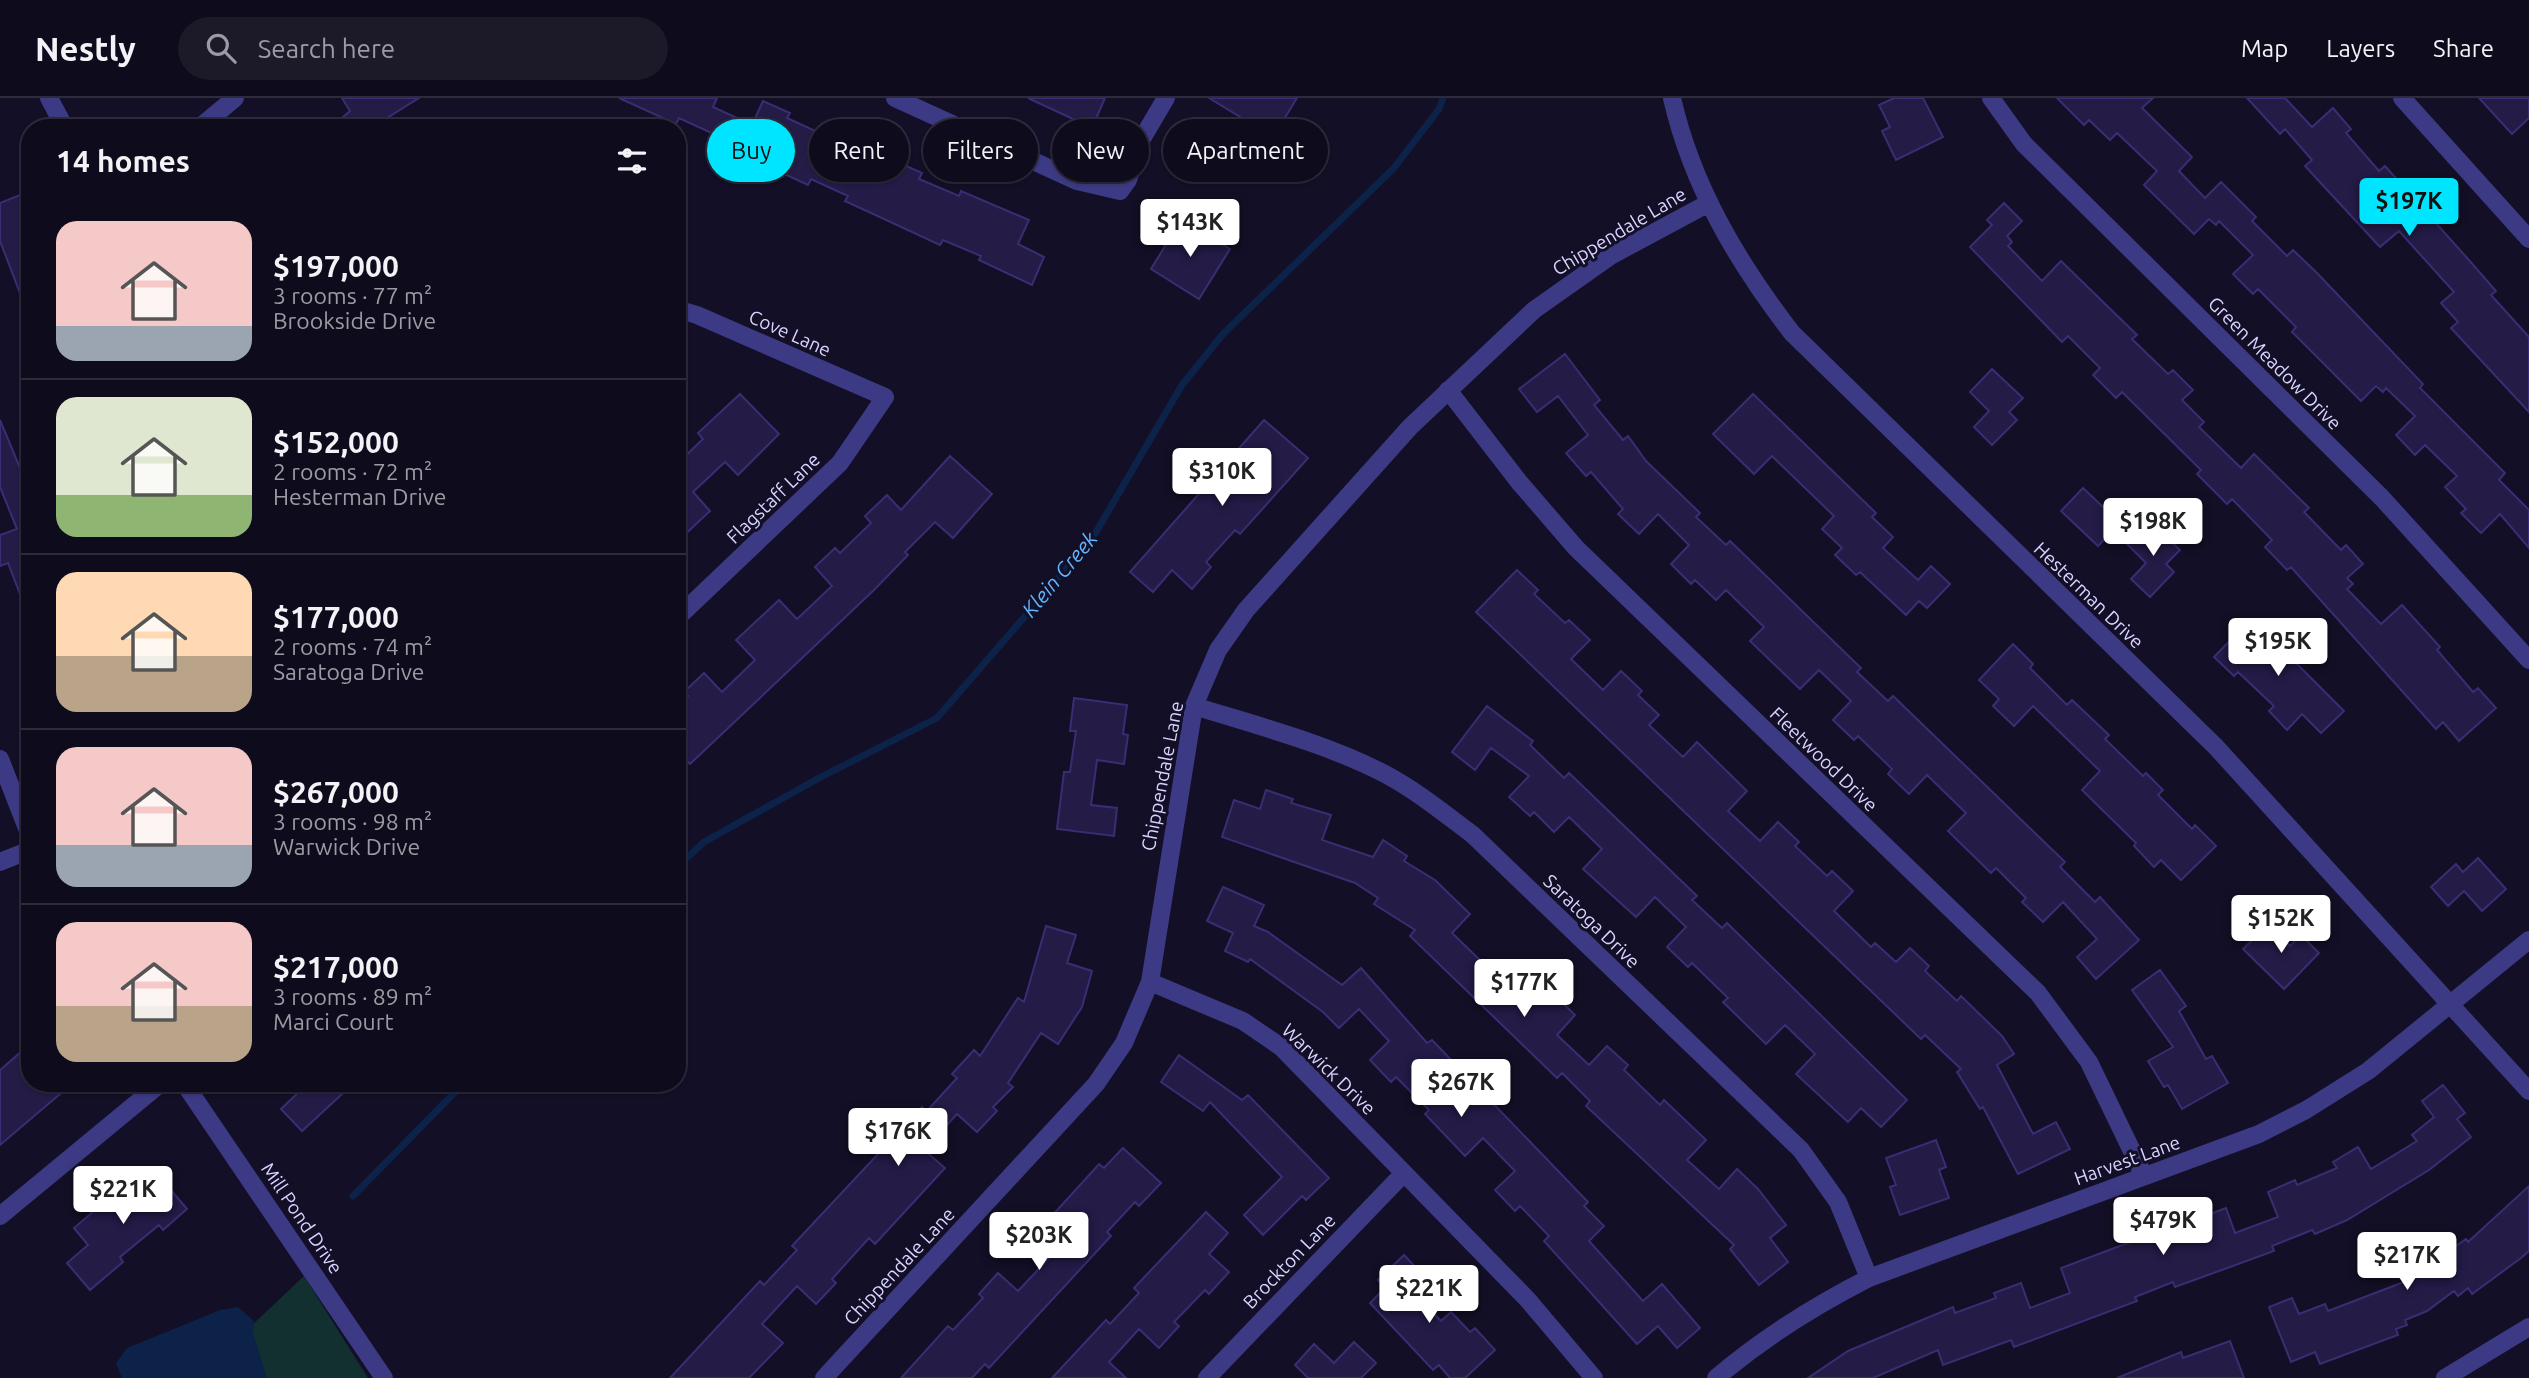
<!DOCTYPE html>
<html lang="en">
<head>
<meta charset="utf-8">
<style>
  :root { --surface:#0e0b1c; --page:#1c1929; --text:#f1f3f6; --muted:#9b9ba3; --line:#2e2b3b; --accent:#00e5ff }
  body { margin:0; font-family:Ubuntu,sans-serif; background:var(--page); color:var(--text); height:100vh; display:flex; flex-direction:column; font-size:26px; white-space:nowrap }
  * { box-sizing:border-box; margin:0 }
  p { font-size:23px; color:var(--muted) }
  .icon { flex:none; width:38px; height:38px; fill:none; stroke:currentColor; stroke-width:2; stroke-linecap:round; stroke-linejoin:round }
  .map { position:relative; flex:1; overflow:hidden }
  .details { position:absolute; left:21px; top:21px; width:665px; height:973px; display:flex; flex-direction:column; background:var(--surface); border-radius:28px; box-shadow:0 2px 5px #0004,0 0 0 2px var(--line) }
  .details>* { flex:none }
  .hud { position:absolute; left:707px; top:21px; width:665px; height:63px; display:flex; gap:14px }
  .price { position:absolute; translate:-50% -60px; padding:0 16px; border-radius:7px; background:#fff; color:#222; font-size:23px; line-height:46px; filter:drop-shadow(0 2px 4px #0008) }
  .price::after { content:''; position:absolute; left:50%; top:42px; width:21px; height:16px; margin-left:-10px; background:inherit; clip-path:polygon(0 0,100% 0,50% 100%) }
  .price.selected { background:var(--accent); color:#111 }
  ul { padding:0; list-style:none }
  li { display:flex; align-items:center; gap:21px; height:175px; padding:0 35px }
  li+li { border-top:2px solid var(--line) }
  li span { display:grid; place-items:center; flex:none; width:196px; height:140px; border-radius:21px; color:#555 }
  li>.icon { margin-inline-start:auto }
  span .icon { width:84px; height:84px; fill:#fffc; stroke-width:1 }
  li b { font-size:30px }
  h2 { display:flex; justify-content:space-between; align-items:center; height:84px; padding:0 35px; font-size:30px }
  .pill { padding:0 24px; border-radius:32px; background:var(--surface); box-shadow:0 2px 5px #0004,0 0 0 2px var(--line); font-size:24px; line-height:63px }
  .pill.selected { background:var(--accent); color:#111 }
  header { display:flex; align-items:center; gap:42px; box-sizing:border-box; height:98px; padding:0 35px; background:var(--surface); border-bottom:2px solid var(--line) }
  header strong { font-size:33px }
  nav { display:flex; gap:38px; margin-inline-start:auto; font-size:24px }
  .search { width:490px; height:63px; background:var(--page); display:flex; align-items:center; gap:18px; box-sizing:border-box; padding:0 24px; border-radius:38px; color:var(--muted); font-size:26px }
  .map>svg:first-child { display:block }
  .green { fill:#12302f }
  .water { fill:#0c2248 }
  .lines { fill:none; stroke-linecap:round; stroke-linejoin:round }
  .stream { stroke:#0c2248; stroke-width:7 }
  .building { fill:#241b47; stroke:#3b2d73; stroke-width:2 }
  .minor { stroke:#3d3a85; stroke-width:18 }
  .labels { text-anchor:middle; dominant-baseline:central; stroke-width:6; stroke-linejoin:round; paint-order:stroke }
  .street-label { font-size:19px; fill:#d9d4ff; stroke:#130f26 }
  .water-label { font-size:21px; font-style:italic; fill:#62b6ff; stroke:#130f26 }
</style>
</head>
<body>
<header>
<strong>Nestly</strong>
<div class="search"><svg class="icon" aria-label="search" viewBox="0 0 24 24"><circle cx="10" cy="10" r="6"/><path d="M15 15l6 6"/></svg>Search here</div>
<nav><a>Map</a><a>Layers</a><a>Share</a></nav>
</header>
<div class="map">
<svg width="2529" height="1280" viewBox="0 0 2529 1280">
  <rect width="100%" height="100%" fill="#130f26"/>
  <path class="green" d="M 304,1178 L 368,1280 L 196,1280 Z"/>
  <path class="water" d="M 238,1209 L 254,1223 L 253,1235 L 267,1280 L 122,1280 L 116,1265 L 127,1250 L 220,1212 Z"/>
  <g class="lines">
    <path class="stream" d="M 677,769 L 704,744 L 819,680 L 937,620 L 1092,441 L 1182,287 L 1223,236 L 1394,70 L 1439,11 L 1443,0
      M 353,1098 L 464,985"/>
  </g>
  <path class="building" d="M 342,0 L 419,0 L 371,30 L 330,30 L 350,13 Z
    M 619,0 L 717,0 L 713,9 L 752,27 L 763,3 L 790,15 L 787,20 L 826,38 L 828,33 L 922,75 L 919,81 L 959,98 L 961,93 L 1029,122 L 1018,146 L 1044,159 L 1032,187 L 979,162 L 981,158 L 943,142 L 940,147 L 845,103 L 848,98 L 811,81 L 808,87 L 713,43 L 716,37 L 679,20 L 676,26 Z
    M 1028,0 L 1105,0 L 1092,30 Z
    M 1209,0 L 1297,0 L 1273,39 Z
    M 1894,0 L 1923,0 L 1943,39 L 1896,62 L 1882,33 L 1890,29 L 1879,7 Z
    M 2057,0 L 2153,0 L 2142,10 L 2192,59 L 2179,73 L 2205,100 L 2221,84 L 2256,119 L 2252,123 L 2287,158 L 2293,152 L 2316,174 L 2423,286 L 2420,290 L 2505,375 L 2499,382 L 2529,412 L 2529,450 L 2500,416 L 2481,435 L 2461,415 L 2466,411 L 2445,389 L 2457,378 L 2425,347 L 2415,357 L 2396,337 L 2415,318 L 2386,290 L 2383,294 L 2376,288 L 2361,303 L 2292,234 L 2296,229 L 2258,191 L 2253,196 L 2233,176 L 2253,157 L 2219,123 L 2216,127 L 2209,121 L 2194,136 L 2144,87 L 2157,73 L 2117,35 L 2110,42 L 2089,22 L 2084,27 Z
    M 2247,0 L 2285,0 L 2312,29 L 2333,10 L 2351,31 L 2346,35 L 2379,73 L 2385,68 L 2468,161 L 2496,193 L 2491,197 L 2529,239 L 2529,314 L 2451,230 L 2458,224 L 2441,205 L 2454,194 L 2399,133 L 2380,149 L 2305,68 L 2312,62 L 2285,31 L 2280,36 Z
    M 2479,0 L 2529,0 L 2529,20 L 2512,36 Z
    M 30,93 L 30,216 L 28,216 L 0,143 L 0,105 Z
    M 2004,105 L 2022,123 L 2007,138 L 2012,144 L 2008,148 L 2042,183 L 2061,163 L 2137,237 L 2132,241 L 2168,276 L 2173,272 L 2193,292 L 2182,302 L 2204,324 L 2199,329 L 2241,370 L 2254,356 L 2309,410 L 2304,414 L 2341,452 L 2346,447 L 2363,466 L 2347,480 L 2353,486 L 2347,491 L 2381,526 L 2402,507 L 2440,549 L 2437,552 L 2473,594 L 2478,590 L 2496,610 L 2459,643 L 2443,624 L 2436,631 L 2291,469 L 2287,472 L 2265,449 L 2272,442 L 2232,401 L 2227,406 L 2197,376 L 2201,372 L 2122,294 L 2116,300 L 2093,277 L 2100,270 L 2068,238 L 2062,244 L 1970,149 L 1992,127 L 1987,122 Z
    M 1181,122 L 1230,151 L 1199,201 L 1151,171 Z
    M 1565,256 L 1600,302 L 1594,307 L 1623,342 L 1628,338 L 1646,363 L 1700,415 L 1696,419 L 1726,447 L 1730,443 L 1861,570 L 1857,574 L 1888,603 L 1893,598 L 2065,764 L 2060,769 L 2095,804 L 2100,799 L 2139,842 L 2096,881 L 2077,859 L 2097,841 L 2063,804 L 2043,824 L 2022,804 L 2026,800 L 1996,770 L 1991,775 L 1948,733 L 1966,715 L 1927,677 L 1909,696 L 1888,676 L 1892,671 L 1858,638 L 1854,642 L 1833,622 L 1851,603 L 1819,572 L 1800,591 L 1750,543 L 1764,529 L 1726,492 L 1716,502 L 1695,482 L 1691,486 L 1671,466 L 1689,447 L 1658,416 L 1639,436 L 1618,416 L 1623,411 L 1591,374 L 1586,378 L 1566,355 L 1588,337 L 1558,298 L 1537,314 L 1519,291 Z
    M 1992,271 L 2023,300 L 2009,314 L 2017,322 L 1992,347 L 1974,329 L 1989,313 L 1970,294 Z
    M 740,296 L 779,336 L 738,377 L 725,364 L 693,394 L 710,413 L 677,444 L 677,366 L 703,341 L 698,335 Z
    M 1753,296 L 1876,415 L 1872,419 L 1893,439 L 1883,450 L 1918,482 L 1931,468 L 1950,486 L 1927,510 L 1919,503 L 1906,517 L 1860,474 L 1856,477 L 1835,457 L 1842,450 L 1822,431 L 1834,418 L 1772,358 L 1754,376 L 1713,336 Z
    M 0,322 L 30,394 L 28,517 L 8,465 L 0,468 L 0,437 L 17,431 L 0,389 Z
    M 1264,322 L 1308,360 L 1240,436 L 1235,432 L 1206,464 L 1211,469 L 1192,491 L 1172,472 L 1153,494 L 1130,474 Z
    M 950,358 L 992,396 L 953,440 L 935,424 L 905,454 L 908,457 L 874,492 L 690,666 L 677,654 L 677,609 L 688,598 L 684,594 L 704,575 L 722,594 L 755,562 L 736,542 L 779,502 L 797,521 L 832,488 L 815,469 L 835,450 L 840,455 L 871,425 L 865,418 L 887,397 L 901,412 Z
    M 2083,390 L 2120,425 L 2098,448 L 2061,413 Z
    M 2149,423 L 2180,452 L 2166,466 L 2174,474 L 2150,499 L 2131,481 L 2146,465 L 2127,446 Z
    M 1517,472 L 1538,492 L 1534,496 L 1565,525 L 1569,522 L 1590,542 L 1571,561 L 1603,592 L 1621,573 L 1642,593 L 1638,597 L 1659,617 L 1649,627 L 1683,659 L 1697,644 L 1747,693 L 1728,713 L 1760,743 L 1778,724 L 1799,744 L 1795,748 L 1827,778 L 1832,773 L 1853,793 L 1834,813 L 1871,849 L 1875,845 L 1896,864 L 1910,850 L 1929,868 L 1925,873 L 1957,903 L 1961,898 L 2002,938 L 2014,956 L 1997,967 L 2033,1036 L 2056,1024 L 2070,1051 L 2018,1076 L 1983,1009 L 1980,1011 L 1957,974 L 1961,971 L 1925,937 L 1921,941 L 1476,514 Z
    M 2249,523 L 2267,541 L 2273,534 L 2296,557 L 2292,561 L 2344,613 L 2321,635 L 2302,616 L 2287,632 L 2269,613 L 2274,608 L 2238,574 L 2234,578 L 2214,559 Z
    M 2013,546 L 2033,566 L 2030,570 L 2067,607 L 2072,602 L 2109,637 L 2105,641 L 2143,678 L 2146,675 L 2163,692 L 2158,697 L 2192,731 L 2195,727 L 2216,748 L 2181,782 L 2161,762 L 2154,769 L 2134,748 L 2136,745 L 2082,692 L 2100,673 L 2033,608 L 2014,628 L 1993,608 L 1999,601 L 1979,582 Z
    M 1074,600 L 1127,607 L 1123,636 L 1128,637 L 1124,666 L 1097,662 L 1091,707 L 1117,710 L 1114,738 L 1057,731 L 1064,674 L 1070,674 L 1076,633 L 1070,633 Z
    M 1487,608 L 1533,643 L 1530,647 L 1564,680 L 1569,675 L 1697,798 L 1692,802 L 1722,830 L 1727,825 L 1907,1002 L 1881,1029 L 1861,1010 L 1848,1024 L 1796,976 L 1815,956 L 1785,927 L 1766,946 L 1723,904 L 1728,900 L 1692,865 L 1688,869 L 1667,849 L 1686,829 L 1655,799 L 1636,819 L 1583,771 L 1602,751 L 1569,719 L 1554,734 L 1534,714 L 1530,718 L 1509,699 L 1529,678 L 1491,650 L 1475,672 L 1452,654 Z
    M 1266,692 L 1293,701 L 1291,705 L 1331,717 L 1322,742 L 1373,759 L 1383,742 L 1407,758 L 1404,763 L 1435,782 L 1470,816 L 1452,835 L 1486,868 L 1491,863 L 1512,883 L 1525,868 L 1575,917 L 1557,937 L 1589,967 L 1607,948 L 1628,967 L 1624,972 L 1660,1007 L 1664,1002 L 1706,1042 L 1687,1062 L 1719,1091 L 1737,1071 L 1758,1091 L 1786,1127 L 1770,1140 L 1788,1164 L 1759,1187 L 1730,1151 L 1734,1147 L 1586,1008 L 1590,1003 L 1562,975 L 1557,980 L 1410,838 L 1415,832 L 1374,806 L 1378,800 L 1355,785 L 1222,739 L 1234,702 L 1260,711 Z
    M 2478,760 L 2506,791 L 2482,813 L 2464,793 L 2448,808 L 2431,789 L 2456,766 L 2463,774 Z
    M 1223,789 L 1264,807 L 1254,828 L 1268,834 L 1342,887 L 1361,870 L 1427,945 L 1432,942 L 1588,1104 L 1584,1108 L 1604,1128 L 1589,1143 L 1643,1203 L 1662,1186 L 1700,1230 L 1677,1250 L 1658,1228 L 1637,1246 L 1544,1143 L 1549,1138 L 1520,1108 L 1515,1113 L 1495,1092 L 1515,1073 L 1483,1040 L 1465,1058 L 1425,1016 L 1429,1012 L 1396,979 L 1391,984 L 1370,962 L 1389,943 L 1359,911 L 1339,930 L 1323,914 L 1250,861 L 1248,864 L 1225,853 L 1233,835 L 1207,823 Z
    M 2269,826 L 2290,848 L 2301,837 L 2319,855 L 2284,891 L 2243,851 Z
    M 1046,828 L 1076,837 L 1067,865 L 1092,873 L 1082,909 L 1058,946 L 1041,935 L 1008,985 L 1013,989 L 993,1009 L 997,1013 L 977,1034 L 957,1016 L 924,1052 L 945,1070 L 875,1146 L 869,1140 L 832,1181 L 836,1185 L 816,1206 L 797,1188 L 762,1226 L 783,1245 L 749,1280 L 670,1280 L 760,1183 L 764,1187 L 797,1152 L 792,1148 L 922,1009 L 926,1014 L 957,980 L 952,976 L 974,952 L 980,958 L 1018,900 L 1024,904 Z
    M 2160,872 L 2186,908 L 2179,913 L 2206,961 L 2212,958 L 2228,985 L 2182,1011 L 2168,987 L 2164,989 L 2148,963 L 2173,949 L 2132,892 Z
    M 30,946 L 30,985 L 73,985 L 0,1047 L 0,972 Z
    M 1179,957 L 1242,1002 L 1248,997 L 1329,1080 L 1306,1102 L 1302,1098 L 1263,1137 L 1244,1117 L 1282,1079 L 1210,1004 L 1203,1013 L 1161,984 Z
    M 308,985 L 354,985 L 302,1033 L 281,1011 Z
    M 2443,987 L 2465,1015 L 2457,1021 L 2471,1039 L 2429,1072 L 2347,1122 L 2315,1136 L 2312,1132 L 2272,1148 L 2274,1153 L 2175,1189 L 2173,1184 L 2135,1199 L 2137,1203 L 2014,1249 L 2011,1242 L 1943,1267 L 1938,1252 L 1873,1280 L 1808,1280 L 1848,1253 L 1953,1209 L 1955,1215 L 1996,1200 L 1994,1195 L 2021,1185 L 2030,1210 L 2070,1195 L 2061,1170 L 2157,1134 L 2160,1140 L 2201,1125 L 2199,1120 L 2226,1110 L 2235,1135 L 2278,1119 L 2268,1094 L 2295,1082 L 2297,1087 L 2337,1070 L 2333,1064 L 2358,1049 L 2371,1071 L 2417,1043 L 2412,1037 L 2434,1019 L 2422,1003 Z
    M 1936,1042 L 1946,1069 L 1939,1072 L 1949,1100 L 1900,1117 L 1890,1089 L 1896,1087 L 1886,1060 Z
    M 1123,1050 L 1161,1085 L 1139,1108 L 1135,1104 L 1107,1134 L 1111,1138 L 989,1270 L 985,1266 L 972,1280 L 901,1280 L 948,1228 L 953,1232 L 983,1200 L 979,1196 L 998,1175 L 1018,1193 L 1049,1160 L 1030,1142 L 1099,1066 L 1104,1070 Z
    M 153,1071 L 187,1111 L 163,1132 L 159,1127 L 120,1159 L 123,1164 L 90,1192 L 67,1165 L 88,1147 L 74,1130 L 127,1085 L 131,1090 Z
    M 2529,1088 L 2529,1153 L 2521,1160 L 2472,1196 L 2468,1190 L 2458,1198 L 2454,1193 L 2427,1213 L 2405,1222 L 2407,1227 L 2396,1231 L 2398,1237 L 2320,1266 L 2315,1254 L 2291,1264 L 2269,1209 L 2292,1200 L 2299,1216 L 2325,1206 L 2328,1213 L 2409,1182 L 2466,1141 L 2468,1144 Z
    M 1206,1114 L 1228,1135 L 1209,1156 L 1229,1174 L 1209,1196 L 1205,1192 L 1174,1224 L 1179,1228 L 1159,1250 L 1139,1231 L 1109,1264 L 1126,1280 L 1052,1280 L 1106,1222 L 1110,1226 L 1139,1195 L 1134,1190 Z
    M 1404,1157 L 1422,1176 L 1408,1189 L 1441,1223 L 1451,1214 L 1470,1234 L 1475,1230 L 1495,1252 L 1465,1280 L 1450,1280 L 1439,1267 L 1433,1272 L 1370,1205 L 1386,1189 L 1378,1182 Z
    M 2230,1243 L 2244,1280 L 2117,1280 L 2181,1254 L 2183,1260 Z
    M 1354,1244 L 1376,1265 L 1361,1280 L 1308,1280 L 1295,1267 L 1314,1246 L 1334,1265 Z"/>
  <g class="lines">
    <path class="minor" d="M 49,0 L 65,30
      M 895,0 L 1077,83 L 1120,93 L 1128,82 L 1140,44 L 1166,0
      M 1672,0 C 1692,88 1738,165 1792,235 L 2216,649 L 2529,993
      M 1991,0 L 2024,46 L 2382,400 L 2529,562
      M 2402,0 L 2529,141
      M 199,30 L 235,0
      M 677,211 L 697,217 L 885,299 L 840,365 L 677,520
      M 1448,292 L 1519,384 L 1576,450 L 2038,895 L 2089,964 L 2144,1078
      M 1194,608 C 1258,628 1325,645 1385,676 C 1417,693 1445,716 1473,737 L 1801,1052 L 1838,1104 L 1869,1180
      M 0,661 L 30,738
      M 0,764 L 30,752
      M 1150,884 L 1243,923 L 1281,949 L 1528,1202 L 1594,1280
      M 184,985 L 384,1280
      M 0,1118 L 161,985
      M 824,1280 L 1096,986 L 1124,945 L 1150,884 L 1194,608 L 1218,552 L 1246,512 L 1410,329 L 1534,212 L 1612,157 L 1709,105
      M 1207,1280 L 1403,1076
      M 1716,1280 C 1763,1240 1814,1208 1869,1180 L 2259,1036 L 2306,1012 L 2368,973 L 2529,842
      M 2445,1280 L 2529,1229"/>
  </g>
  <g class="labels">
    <g class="street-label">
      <text transform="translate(1619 133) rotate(-31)">Chippendale Lane</text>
      <text transform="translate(790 235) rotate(24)">Cove Lane</text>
      <text transform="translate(2275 265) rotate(45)">Green Meadow Drive</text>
      <text transform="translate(773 400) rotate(-44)">Flagstaff Lane</text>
      <text transform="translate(2089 497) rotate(44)">Hesterman Drive</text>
      <text transform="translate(1824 661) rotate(44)">Fleetwood Drive</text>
      <text transform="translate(1162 678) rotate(-79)">Chippendale Lane</text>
      <text transform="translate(1592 823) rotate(44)">Saratoga Drive</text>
      <text transform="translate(1329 971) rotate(44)">Warwick Drive</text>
      <text transform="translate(2127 1062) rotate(-20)">Harvest Lane</text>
      <text transform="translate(302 1120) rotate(56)">Mill Pond Drive</text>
      <text transform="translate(1289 1163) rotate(-46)">Brockton Lane</text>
      <text transform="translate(899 1168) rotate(-47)">Chippendale Lane</text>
    </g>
    <g class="water-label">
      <text transform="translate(1059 476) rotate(-50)">Klein Creek</text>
    </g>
  </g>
</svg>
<b class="price selected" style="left:2409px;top:140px">$197K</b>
<b class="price" style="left:1190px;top:161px">$143K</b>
<b class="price" style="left:1222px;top:410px">$310K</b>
<b class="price" style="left:2153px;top:460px">$198K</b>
<b class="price" style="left:2278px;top:580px">$195K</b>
<b class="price" style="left:2281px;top:857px">$152K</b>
<b class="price" style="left:1524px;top:921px">$177K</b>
<b class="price" style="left:1461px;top:1021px">$267K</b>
<b class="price" style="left:898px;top:1070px">$176K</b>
<b class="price" style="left:123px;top:1128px">$221K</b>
<b class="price" style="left:2163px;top:1159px">$479K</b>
<b class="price" style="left:1039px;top:1174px">$203K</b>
<b class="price" style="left:2407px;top:1194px">$217K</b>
<b class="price" style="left:1429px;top:1227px">$221K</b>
<div class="hud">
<a class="pill selected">Buy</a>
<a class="pill">Rent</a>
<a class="pill">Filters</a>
<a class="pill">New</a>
<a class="pill">Apartment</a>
</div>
<section class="details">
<h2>14 homes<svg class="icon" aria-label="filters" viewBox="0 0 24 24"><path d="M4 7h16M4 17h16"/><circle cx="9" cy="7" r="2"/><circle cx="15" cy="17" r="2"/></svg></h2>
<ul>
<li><span style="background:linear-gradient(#f6c9c9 75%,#9aa5b1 0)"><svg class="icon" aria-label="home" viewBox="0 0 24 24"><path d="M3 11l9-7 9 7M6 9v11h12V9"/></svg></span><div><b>$197,000</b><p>3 rooms · 77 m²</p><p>Brookside Drive</p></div></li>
<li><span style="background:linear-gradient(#dfe7d0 70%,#8fb573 0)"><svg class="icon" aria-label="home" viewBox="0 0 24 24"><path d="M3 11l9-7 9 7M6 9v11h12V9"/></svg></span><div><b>$152,000</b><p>2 rooms · 72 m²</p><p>Hesterman Drive</p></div></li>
<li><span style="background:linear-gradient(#ffd9b3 60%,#b9a48a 0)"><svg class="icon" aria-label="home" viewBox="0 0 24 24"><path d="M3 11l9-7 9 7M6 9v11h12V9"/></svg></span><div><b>$177,000</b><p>2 rooms · 74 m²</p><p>Saratoga Drive</p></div></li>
<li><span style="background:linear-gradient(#f6c9c9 70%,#9aa5b1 0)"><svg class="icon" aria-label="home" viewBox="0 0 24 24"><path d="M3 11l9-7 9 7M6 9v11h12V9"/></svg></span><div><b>$267,000</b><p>3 rooms · 98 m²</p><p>Warwick Drive</p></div></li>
<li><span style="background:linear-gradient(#f6c9c9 60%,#b9a48a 0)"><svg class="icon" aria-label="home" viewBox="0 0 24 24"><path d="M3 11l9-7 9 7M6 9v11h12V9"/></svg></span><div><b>$217,000</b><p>3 rooms · 89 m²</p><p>Marci Court</p></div></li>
</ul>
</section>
</div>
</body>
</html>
